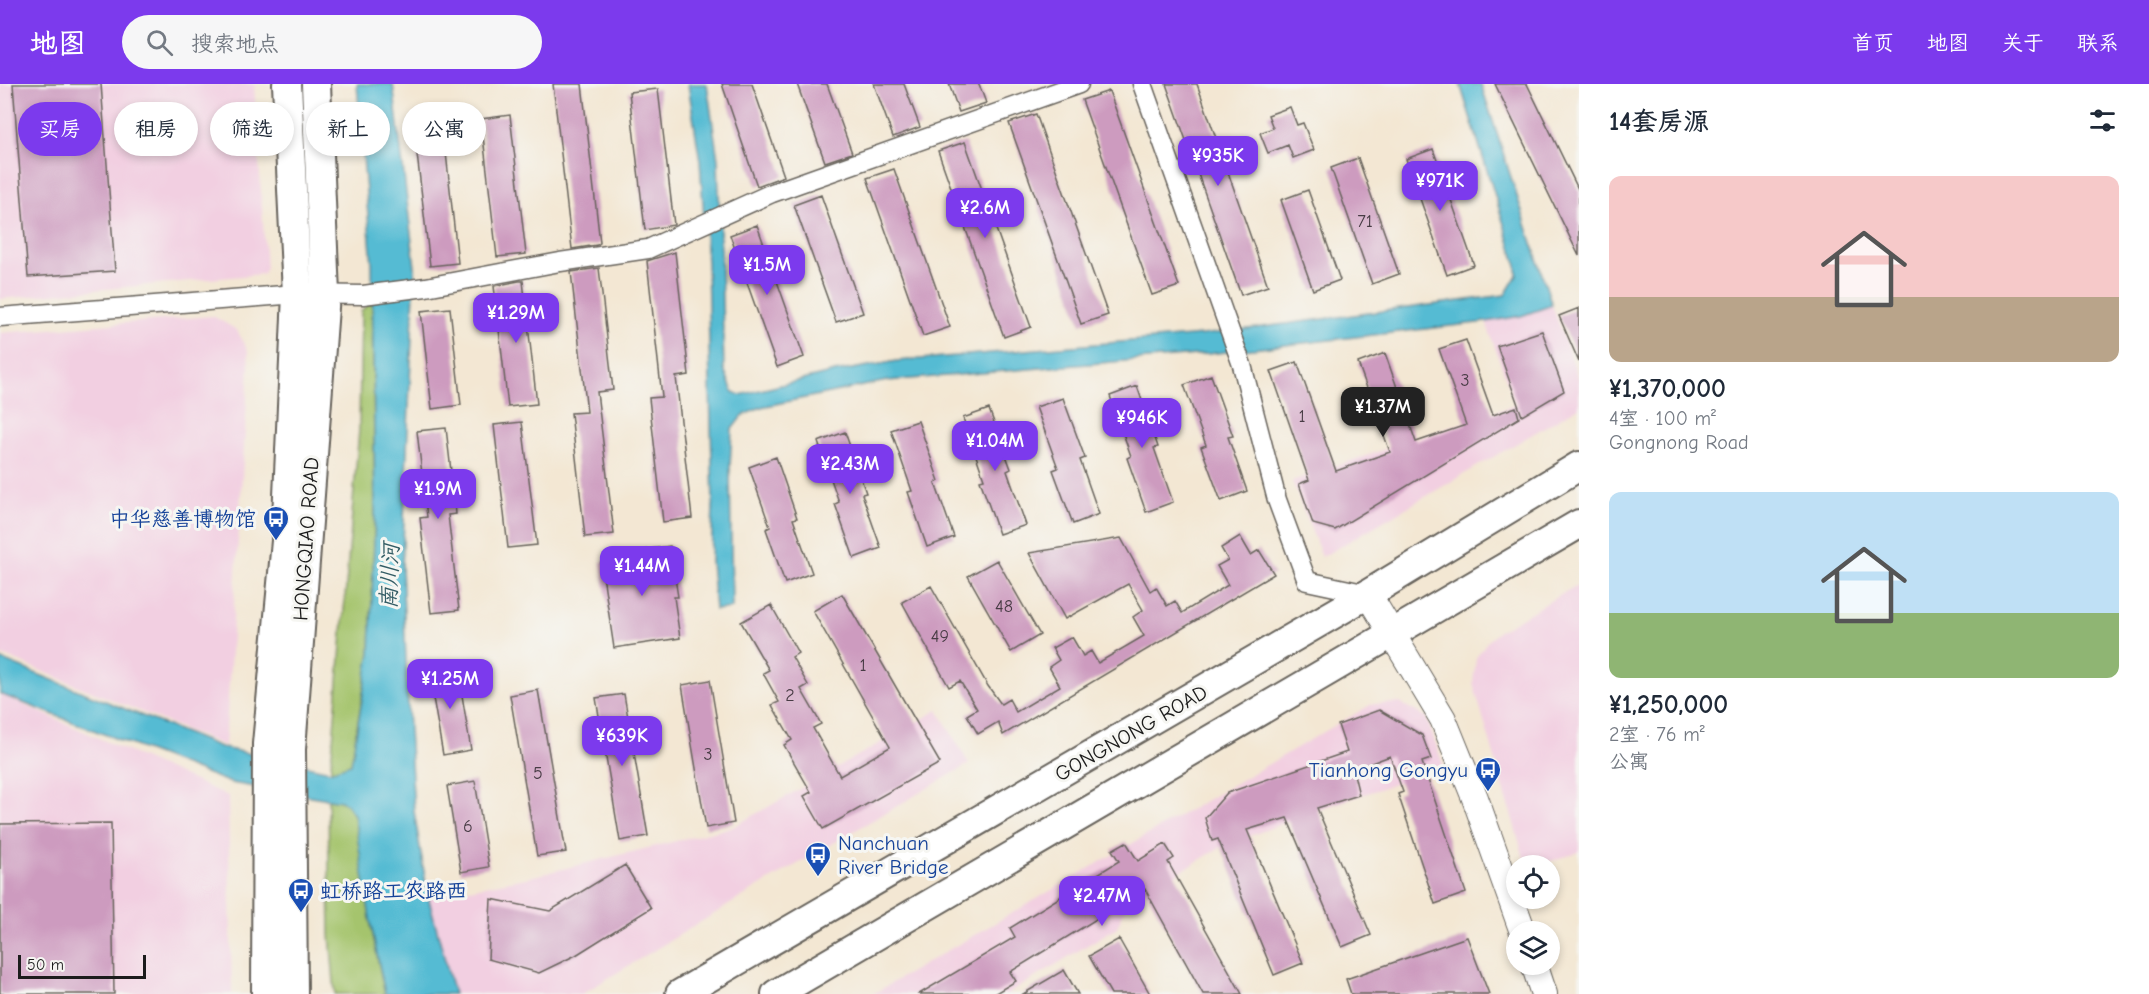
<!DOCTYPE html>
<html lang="zh">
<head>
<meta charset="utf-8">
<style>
  :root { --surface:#fff; --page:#f6f6f7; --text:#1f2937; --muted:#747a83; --accent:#7c3aed }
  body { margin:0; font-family:"Comic Neue","LXGW WenKai TC",sans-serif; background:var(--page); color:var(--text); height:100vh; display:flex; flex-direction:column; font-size:22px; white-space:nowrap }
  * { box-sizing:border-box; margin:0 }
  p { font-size:20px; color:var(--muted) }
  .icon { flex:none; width:33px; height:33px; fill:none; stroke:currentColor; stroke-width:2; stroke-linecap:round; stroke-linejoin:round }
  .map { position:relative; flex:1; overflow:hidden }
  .side { display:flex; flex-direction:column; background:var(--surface); width:570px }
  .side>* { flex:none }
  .hud { position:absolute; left:18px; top:18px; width:570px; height:54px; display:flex; gap:12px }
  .buttons { position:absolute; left:1506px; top:771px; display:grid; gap:12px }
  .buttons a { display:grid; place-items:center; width:54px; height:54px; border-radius:50%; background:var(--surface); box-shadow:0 3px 9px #0003; font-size:30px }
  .scale { position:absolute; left:18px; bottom:15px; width:128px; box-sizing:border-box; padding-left:6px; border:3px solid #1c1c1c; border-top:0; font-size:16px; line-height:21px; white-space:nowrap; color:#1c1c1c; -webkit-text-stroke:4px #f6f6f2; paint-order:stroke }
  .price { position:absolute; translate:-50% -51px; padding:0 14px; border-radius:12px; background:var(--accent); color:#fff; font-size:20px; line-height:39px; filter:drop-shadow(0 2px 3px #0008) }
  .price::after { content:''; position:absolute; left:50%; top:36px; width:18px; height:14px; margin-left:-9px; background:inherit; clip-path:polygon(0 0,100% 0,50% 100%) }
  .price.current { background:#222; color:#fff }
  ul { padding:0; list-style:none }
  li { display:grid; align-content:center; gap:12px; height:318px; padding:0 30px }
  li span { display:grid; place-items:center; height:186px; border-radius:12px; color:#555 }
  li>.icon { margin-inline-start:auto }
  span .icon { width:108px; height:108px; fill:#fffc; stroke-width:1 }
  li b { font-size:26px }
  h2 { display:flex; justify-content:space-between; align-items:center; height:72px; padding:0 30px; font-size:26px }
  .chip { padding:0 21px; border-radius:27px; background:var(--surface); box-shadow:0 3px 9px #0003; font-size:21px; line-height:54px }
  .chip.current { background:var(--accent); color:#fff }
  header { display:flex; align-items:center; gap:36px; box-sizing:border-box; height:84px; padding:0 30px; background:var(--accent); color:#fff }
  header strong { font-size:28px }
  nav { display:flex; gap:33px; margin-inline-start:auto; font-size:21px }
  .search { width:420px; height:54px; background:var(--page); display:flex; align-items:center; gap:15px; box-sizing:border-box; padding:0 21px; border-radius:33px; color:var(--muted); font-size:22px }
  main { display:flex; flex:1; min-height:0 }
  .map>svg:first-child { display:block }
  .built { fill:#f2cfe1 }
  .green { fill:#a5c46d; stroke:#607044; stroke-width:1.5 }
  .water { fill:#55bbd3; stroke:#386c78; stroke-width:1.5 }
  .building { fill:#cd9bbf }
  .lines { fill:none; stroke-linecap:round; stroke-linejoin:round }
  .street-casing { stroke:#67635c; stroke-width:21 }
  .secondary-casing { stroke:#67635c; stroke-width:28 }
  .primary-casing { stroke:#67635c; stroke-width:32 }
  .street { stroke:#fff; stroke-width:18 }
  .secondary { stroke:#fff; stroke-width:26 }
  .primary { stroke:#fff; stroke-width:28 }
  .labels { text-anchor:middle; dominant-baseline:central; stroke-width:6; stroke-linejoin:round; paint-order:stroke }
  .number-label { font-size:18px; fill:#483c45 }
  .transit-label { font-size:21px; fill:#164399; stroke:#f6f6f2; text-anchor:end }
  .street-label { font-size:21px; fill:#1c1c1c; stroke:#f6f6f2 }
  .water-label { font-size:22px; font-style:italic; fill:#335c65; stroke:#f6f6f2 }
</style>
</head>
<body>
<header>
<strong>地图</strong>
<div class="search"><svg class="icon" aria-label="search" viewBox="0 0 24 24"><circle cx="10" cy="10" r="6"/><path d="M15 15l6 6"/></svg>搜索地点</div>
<nav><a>首页</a><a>地图</a><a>关于</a><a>联系</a></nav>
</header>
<main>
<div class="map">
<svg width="1579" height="910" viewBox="0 0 1579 910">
  <rect width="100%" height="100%" fill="#f6f6f2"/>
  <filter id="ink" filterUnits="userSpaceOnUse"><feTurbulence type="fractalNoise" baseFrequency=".0167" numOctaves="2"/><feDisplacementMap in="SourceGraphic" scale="12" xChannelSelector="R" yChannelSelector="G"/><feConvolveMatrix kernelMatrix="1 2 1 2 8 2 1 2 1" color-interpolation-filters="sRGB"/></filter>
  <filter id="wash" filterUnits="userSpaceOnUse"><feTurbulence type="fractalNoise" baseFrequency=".008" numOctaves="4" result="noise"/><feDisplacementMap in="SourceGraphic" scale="24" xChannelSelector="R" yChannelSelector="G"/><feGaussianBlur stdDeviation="1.35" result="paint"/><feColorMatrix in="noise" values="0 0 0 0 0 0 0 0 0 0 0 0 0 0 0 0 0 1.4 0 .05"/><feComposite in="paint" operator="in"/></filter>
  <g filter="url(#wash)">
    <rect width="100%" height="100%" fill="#f3e7d3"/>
    <path class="built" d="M 0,0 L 254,0 L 266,184 L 263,190 L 0,215 Z
      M 1552,221 L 1579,296 L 1579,323 L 1322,473 L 1292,397 L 1515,321 L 1486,238 L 1521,232 Z
      M 213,232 L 237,246 L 248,267 L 249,284 L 225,662 L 0,570 L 0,249 Z
      M 1579,500 L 1579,768 L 1539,781 L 1526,781 L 1473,599 L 1476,574 L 1486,559 L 1499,547 Z
      M 0,610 L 228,712 L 232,910 L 0,910 Z
      M 1400,619 L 1426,633 L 1444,683 L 1326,723 L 1221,763 L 1127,820 L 1117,843 L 1008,910 L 873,910 L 1372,620 Z
      M 938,626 L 969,680 L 765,799 L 582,910 L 454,910 L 428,813 L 526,794 L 733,743 Z"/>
    <path class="green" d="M 372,217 L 375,429 L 370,569 L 355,655 L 371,841 L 385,910 L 335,910 L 330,851 L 328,717 L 359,346 L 361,227 Z"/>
    <path class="water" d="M 357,0 L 393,0 L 415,183 L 402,483 L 409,645 L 414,727 L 428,812 L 454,910 L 385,910 L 371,841 L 354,731 L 347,721 L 341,717 L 231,699 L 0,610 L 0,575 L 223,664 L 330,687 L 351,680 L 370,569 L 375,429 L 372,180 Z
      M 688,0 L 707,0 L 718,76 L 724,285 L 733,308 L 740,311 L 835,288 L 897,277 L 1202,251 L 1505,211 L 1517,191 L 1517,182 L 1460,0 L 1481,0 L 1552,221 L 1521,232 L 1486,238 L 1208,270 L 887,297 L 761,323 L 742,332 L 732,345 L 730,383 L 732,524 L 715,526 L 711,477 L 713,422 L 707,179 L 700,77 Z"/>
    <g id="blocks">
      <path class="building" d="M 13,0 L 101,0 L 115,187 L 28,193 Z
        M 553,0 L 582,0 L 600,159 L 597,161 L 572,165 Z
        M 722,0 L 752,0 L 784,92 L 757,102 Z
        M 797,0 L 827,0 L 852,69 L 825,78 Z
        M 874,0 L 904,0 L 920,43 L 893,53 Z
        M 949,0 L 979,0 L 986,19 L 959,28 Z
        M 1166,0 L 1197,0 L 1268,202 L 1241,211 Z
        M 1495,0 L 1527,0 L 1579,107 L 1579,172 Z
        M 658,5 L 674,141 L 645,146 L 629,8 Z
        M 1109,7 L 1179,202 L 1152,211 L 1082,16 Z
        M 1290,23 L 1297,41 L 1303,39 L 1314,66 L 1293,74 L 1288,61 L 1268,69 L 1260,49 L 1273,44 L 1268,31 Z
        M 1036,30 L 1108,231 L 1081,240 L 1009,39 Z
        M 510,31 L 526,170 L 497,173 L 481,35 Z
        M 443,41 L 458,179 L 430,182 L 414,44 Z
        M 965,58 L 1031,243 L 1004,253 L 938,67 Z
        M 1433,65 L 1474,181 L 1447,191 L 1406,75 Z
        M 1358,74 L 1399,190 L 1372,200 L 1331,84 Z
        M 894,85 L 950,243 L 923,252 L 867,94 Z
        M 1308,106 L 1340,196 L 1313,206 L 1281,116 Z
        M 821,111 L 863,229 L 836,238 L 794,121 Z
        M 757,141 L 804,273 L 777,283 L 730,151 Z
        M 675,168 L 689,291 L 676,293 L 692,434 L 663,438 L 649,314 L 662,313 L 647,177 Z
        M 599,184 L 613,306 L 597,308 L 614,450 L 585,453 L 571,329 L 587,328 L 571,188 Z
        M 519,197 L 523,197 L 537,320 L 508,323 L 494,202 Z
        M 450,224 L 461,321 L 432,325 L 421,227 Z
        M 1579,224 L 1579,278 L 1559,232 Z
        M 1542,247 L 1564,307 L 1522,332 L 1497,262 Z
        M 1466,256 L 1493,331 L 1516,323 L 1519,334 L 1335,446 L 1313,440 L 1299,400 L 1309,396 L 1271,287 L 1297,278 L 1336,387 L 1390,368 L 1358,279 L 1385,269 L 1416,358 L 1466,341 L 1439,265 Z
        M 1211,291 L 1233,352 L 1228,353 L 1247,407 L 1221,417 L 1201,363 L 1206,361 L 1184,301 Z
        M 1137,302 L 1158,363 L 1154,364 L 1173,418 L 1146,428 L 1127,374 L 1131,372 L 1110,312 Z
        M 1063,314 L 1085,374 L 1080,376 L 1099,430 L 1073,440 L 1053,386 L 1058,384 L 1036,323 Z
        M 989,325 L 1011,385 L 1007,387 L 1026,441 L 999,450 L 980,396 L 984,395 L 963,334 Z
        M 918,337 L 939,397 L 935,399 L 954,453 L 927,463 L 908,408 L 912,407 L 891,346 Z
        M 522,338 L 537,461 L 508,464 L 494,341 Z
        M 446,344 L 456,430 L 448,431 L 459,526 L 431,529 L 420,434 L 427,433 L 417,347 Z
        M 845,348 L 866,409 L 862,410 L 881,464 L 854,474 L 835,420 L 839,418 L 818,358 Z
        M 776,373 L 797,434 L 793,435 L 812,489 L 785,499 L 766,445 L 770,443 L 749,383 Z
        M 1240,452 L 1251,471 L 1259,466 L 1274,490 L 1003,651 L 998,638 L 978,650 L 967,631 L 977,625 L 960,597 L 949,603 L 902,518 L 931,502 L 988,602 L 1001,620 L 1009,615 L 1016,628 L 1060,602 L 1049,583 L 1059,576 L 1052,564 L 1072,553 L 1083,572 L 1091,567 L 1098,579 L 1144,552 L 1133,533 L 1143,526 L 1128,500 L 1065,535 L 1029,469 L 1121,454 L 1150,507 L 1156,503 L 1167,522 L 1175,517 L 1182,529 L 1228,501 L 1217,482 L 1228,476 L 1221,464 Z
        M 670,462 L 678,513 L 674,513 L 680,554 L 614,564 L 601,478 L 630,473 L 630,468 Z
        M 997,476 L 1040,551 L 1011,568 L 968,492 Z
        M 842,510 L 940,679 L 823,745 L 804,712 L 811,708 L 784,661 L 792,656 L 772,621 L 779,618 L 763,589 L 769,586 L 741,538 L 771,521 L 798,569 L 792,573 L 808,601 L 801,605 L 821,640 L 813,644 L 840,692 L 890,663 L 813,527 Z
        M 457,581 L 471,666 L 443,671 L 428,585 Z
        M 710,596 L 734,739 L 706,744 L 682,601 Z
        M 538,606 L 566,768 L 537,772 L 510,611 Z
        M 624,610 L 648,752 L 620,757 L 596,614 Z
        M 1379,626 L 1422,651 L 1431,675 L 1422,678 L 1466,809 L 1435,820 L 1398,710 L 1403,708 L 1390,672 L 1353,686 L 1359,711 L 1317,724 L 1371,851 L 1342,863 L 1287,734 L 1247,746 L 1303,879 L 1274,891 L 1218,755 L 1212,757 L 1205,734 L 1227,709 L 1347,668 L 1338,641 Z
        M 475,697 L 489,783 L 461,788 L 447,702 Z
        M 111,739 L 114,910 L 0,910 L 0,740 Z
        M 1126,758 L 1138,777 L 1165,760 L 1174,774 L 1168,778 L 1242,910 L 1203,910 L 1145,805 L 1010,888 L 1016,897 L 994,910 L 919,910 L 1015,853 L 1010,844 L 1119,777 L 1112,766 Z
        M 625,781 L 651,824 L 576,871 L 539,889 L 488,875 L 491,815 L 550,827 Z
        M 1467,853 L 1489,910 L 1351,910 L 1346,895 Z
        M 1119,855 L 1150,910 L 1111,910 L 1089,872 Z
        M 1064,886 L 1078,910 L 1023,910 Z"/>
    </g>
  </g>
  <g filter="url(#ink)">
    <use href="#blocks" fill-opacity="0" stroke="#67635c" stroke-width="1.5"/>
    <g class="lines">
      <defs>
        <path id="street" d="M 1142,0 L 1242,281 L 1277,416 L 1307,497 L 1368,510
          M 0,233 L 297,210 L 363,211 L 426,203 L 560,178 L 648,165 L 772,109 L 1079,0"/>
        <path id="secondary" d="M 1368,510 L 1443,635 L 1475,714 L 1523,848
          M 1534,880 L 1544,910"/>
        <path id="primary" d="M 266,910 L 267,660 L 286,457 L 297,210 L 287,0
          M 293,910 L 291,665 L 325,210 L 316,0
          M 680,910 L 1368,510 L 1579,382
          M 776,910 L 1579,440"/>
      </defs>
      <use href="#street" class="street-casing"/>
      <use href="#secondary" class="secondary-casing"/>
      <use href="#primary" class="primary-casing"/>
      <use href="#street" class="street"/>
      <use href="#secondary" class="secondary"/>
      <use href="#primary" class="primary"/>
    </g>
  </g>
  <defs>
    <symbol id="bus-pin" viewBox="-11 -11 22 30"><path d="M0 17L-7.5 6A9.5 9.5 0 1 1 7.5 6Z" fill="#1a4fb4" stroke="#f6f6f2"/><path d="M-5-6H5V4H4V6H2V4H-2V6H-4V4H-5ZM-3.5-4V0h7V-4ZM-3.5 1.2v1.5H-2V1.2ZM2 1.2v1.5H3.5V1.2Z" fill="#fff"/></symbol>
  </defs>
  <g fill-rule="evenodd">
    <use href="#bus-pin" x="261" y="420" width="30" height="40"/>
    <use href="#bus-pin" x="1473" y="671" width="30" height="40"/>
    <use href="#bus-pin" x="803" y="756" width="30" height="40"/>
    <use href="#bus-pin" x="286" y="792" width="30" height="40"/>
  </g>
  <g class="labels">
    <g class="number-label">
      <text x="1365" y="137">71</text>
      <text x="1465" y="296">3</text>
      <text x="1302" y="332">1</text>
      <text x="1004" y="522">48</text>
      <text x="940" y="552">49</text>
      <text x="863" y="581">1</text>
      <text x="790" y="611">2</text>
      <text x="708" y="670">3</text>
      <text x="538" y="689">5</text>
      <text x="468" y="742">6</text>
    </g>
    <g class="transit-label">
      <text x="256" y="435">中华慈善博物馆</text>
      <text x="1468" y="686">Tianhong Gongyu</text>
      <text x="838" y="759" text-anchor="start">Nanchuan<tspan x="838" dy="24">River Bridge</tspan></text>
      <text x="320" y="807" text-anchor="start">虹桥路工农路西</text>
    </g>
    <g class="street-label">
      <text transform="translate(306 455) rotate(-86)">HONGQIAO ROAD</text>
      <text transform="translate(1131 649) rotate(-30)">GONGNONG ROAD</text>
    </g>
    <g class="water-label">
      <text transform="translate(390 492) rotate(-88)">南川河</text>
    </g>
  </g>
</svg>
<div class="buttons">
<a><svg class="icon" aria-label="locate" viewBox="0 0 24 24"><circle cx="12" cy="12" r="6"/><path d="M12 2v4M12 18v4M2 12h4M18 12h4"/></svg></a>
<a><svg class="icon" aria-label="layers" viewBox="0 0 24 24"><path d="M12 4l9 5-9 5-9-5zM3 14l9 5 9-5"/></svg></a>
</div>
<div class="scale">50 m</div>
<b class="price" style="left:1218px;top:103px">¥935K</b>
<b class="price" style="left:1440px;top:128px">¥971K</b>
<b class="price" style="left:985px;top:155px">¥2.6M</b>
<b class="price" style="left:767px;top:212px">¥1.5M</b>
<b class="price" style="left:516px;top:260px">¥1.29M</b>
<b class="price current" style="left:1383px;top:354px">¥1.37M</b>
<b class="price" style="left:1142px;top:365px">¥946K</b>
<b class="price" style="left:995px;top:388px">¥1.04M</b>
<b class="price" style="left:850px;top:411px">¥2.43M</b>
<b class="price" style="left:438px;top:436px">¥1.9M</b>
<b class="price" style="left:642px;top:513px">¥1.44M</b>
<b class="price" style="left:450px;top:626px">¥1.25M</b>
<b class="price" style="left:622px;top:683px">¥639K</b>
<b class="price" style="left:1102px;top:843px">¥2.47M</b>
<div class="hud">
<a class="chip current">买房</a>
<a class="chip">租房</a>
<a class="chip">筛选</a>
<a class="chip">新上</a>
<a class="chip">公寓</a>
</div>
</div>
<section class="side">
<h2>14套房源<svg class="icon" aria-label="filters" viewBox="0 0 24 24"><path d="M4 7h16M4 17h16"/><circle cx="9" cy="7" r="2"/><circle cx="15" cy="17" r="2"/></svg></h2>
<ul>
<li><span style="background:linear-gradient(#f6c9c9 65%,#b9a48a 0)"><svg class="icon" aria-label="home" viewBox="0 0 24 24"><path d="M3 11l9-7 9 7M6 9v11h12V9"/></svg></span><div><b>¥1,370,000</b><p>4室 · 100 m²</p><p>Gongnong Road</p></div></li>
<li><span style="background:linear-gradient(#bfe0f5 65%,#8fb573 0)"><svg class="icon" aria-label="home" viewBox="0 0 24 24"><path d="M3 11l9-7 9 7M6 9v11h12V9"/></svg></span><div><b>¥1,250,000</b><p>2室 · 76 m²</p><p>公寓</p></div></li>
</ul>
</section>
</main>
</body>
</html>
